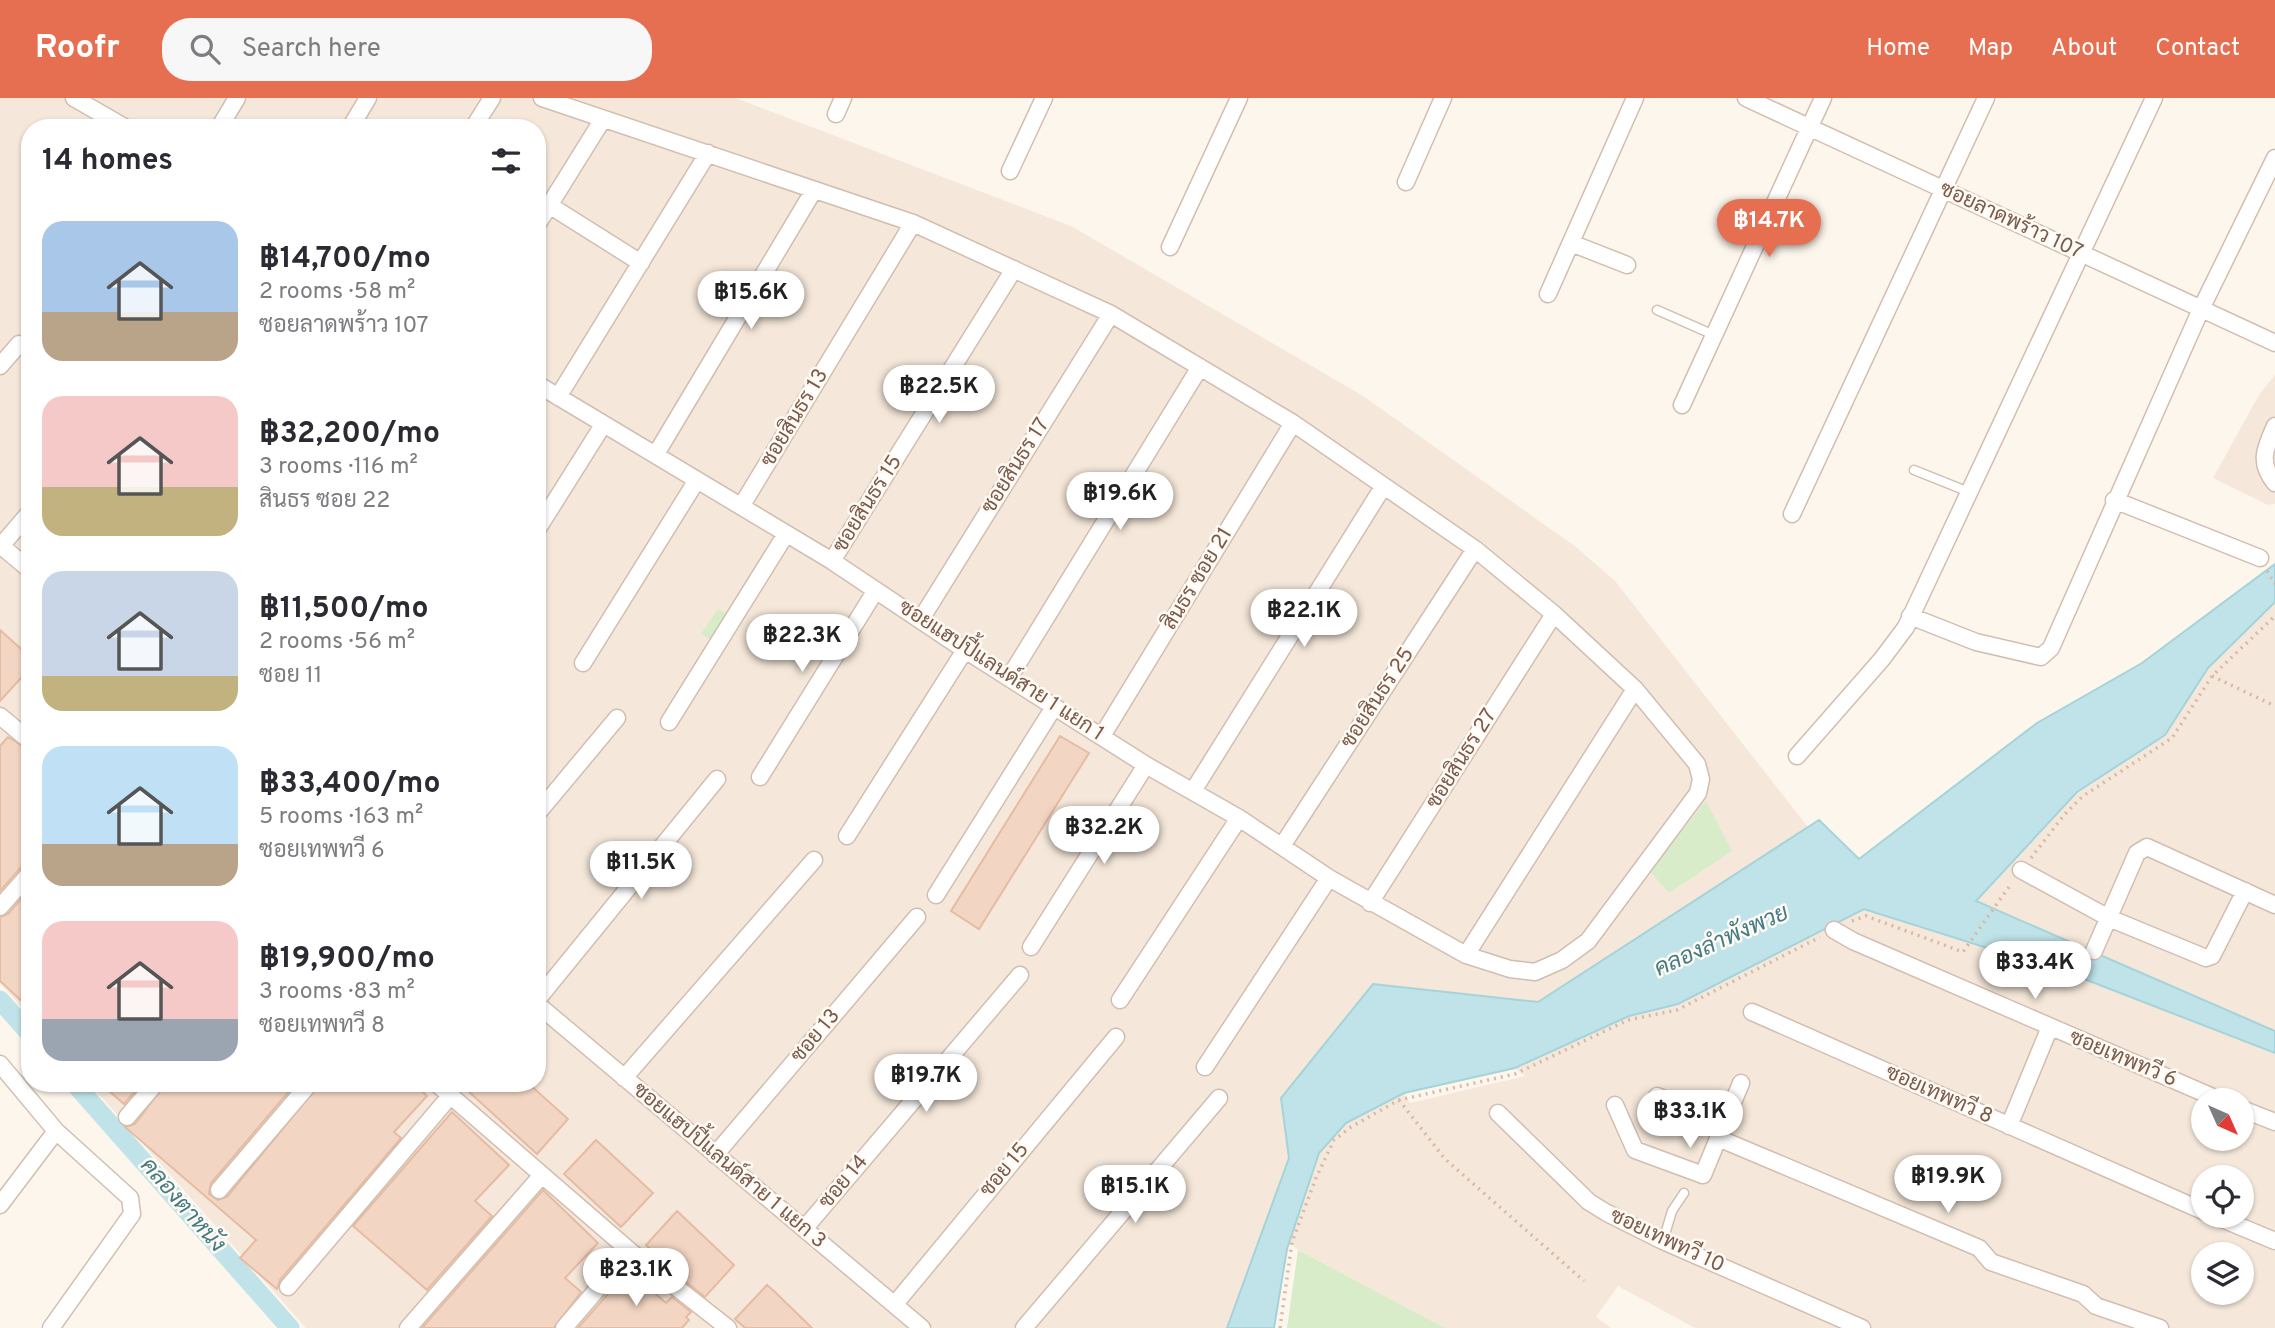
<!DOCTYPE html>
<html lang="en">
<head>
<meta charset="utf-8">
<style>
  :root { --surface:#fff; --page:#f7f7f7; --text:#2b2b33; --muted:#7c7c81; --accent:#e76f51 }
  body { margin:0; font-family:Overpass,Sarabun,sans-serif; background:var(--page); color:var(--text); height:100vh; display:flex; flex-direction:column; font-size:26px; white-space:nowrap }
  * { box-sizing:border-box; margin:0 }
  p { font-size:23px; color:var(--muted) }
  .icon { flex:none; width:38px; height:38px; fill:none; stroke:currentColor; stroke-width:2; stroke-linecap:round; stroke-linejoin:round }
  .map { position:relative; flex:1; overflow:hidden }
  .panel { position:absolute; left:21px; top:21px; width:525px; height:973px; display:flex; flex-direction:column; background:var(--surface); border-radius:28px; box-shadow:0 2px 5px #0004 }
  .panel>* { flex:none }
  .needle { width:46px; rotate:135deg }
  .buttons { position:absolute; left:2191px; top:990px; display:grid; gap:14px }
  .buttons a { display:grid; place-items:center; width:63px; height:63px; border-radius:50%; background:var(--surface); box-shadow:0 2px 5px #0004; font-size:35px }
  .price { position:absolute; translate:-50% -60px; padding:0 16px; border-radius:24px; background:#fff; color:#222; font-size:23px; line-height:46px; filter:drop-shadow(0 2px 4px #0008) }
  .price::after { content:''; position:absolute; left:50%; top:42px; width:21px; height:16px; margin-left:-10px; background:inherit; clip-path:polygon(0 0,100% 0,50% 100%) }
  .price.selected { background:var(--accent); color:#fff }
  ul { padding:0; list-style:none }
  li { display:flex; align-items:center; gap:21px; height:175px; padding:0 21px }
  li span { display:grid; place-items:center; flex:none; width:196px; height:140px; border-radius:21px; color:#555 }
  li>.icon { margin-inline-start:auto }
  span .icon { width:84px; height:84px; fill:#fffc; stroke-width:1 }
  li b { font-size:30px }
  h2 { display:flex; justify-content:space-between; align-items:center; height:84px; padding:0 21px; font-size:30px }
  header { display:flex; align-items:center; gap:42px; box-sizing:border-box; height:98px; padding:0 35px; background:var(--accent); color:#fff }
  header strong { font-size:33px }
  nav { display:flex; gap:38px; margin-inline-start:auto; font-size:24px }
  .search { width:490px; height:63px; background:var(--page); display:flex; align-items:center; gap:18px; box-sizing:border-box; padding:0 24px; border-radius:28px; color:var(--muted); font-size:26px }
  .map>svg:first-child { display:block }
  .residential { fill:#f5e8da; fill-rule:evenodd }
  .green { fill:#d8ecc9 }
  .water { fill:#bfe3e8; stroke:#a5d3da; stroke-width:2 }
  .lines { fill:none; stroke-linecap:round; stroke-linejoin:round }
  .canal { stroke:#bfe3e8; stroke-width:19 }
  .building { fill:#f3d5c3; stroke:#e6bba3; stroke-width:2 }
  .lane-casing { stroke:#d1beb0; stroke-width:11 }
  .street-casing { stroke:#d1beb0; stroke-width:19 }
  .path { stroke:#d9b8a5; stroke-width:3.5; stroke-dasharray:2 5; stroke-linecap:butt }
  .lane { stroke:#fff; stroke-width:8 }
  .street { stroke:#fff; stroke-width:16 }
  .labels { text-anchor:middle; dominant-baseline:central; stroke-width:5; stroke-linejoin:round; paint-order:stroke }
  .street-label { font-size:21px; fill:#7a5c4d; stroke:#fffaf3 }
  .water-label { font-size:23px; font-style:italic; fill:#437c86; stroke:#fffaf3 }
</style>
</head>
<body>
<header>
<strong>Roofr</strong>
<div class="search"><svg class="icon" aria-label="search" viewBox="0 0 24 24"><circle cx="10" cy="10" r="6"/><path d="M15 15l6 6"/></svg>Search here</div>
<nav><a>Home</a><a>Map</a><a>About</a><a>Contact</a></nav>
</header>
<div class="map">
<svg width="2275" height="1230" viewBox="0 0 2275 1230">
  <rect width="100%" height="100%" fill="#fdf6ec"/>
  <path class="residential" d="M 0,0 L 736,0 L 1071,128 L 1363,298 L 1576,449 L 1615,483 L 1808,729 L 1538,904 L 1372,886 L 1281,1000 L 1289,1060 L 1227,1230 L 306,1230 L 89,985 L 537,985 L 537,30 L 30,30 L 30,918 L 0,885 Z
    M 2275,277 L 2275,406 L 2268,407 L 2213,380 L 2259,297 Z
    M 2275,504 L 2275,1230 L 1695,1230 L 1618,1188 L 1596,1219 L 1611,1230 L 1445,1230 L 1298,1152 L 1289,1144 L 1319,1055 L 1346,1025 L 1404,995 L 1410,1005 L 1525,978 L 1515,970 L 1629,918 L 1678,906 L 1864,811 L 1953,839 L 1975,803 L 2077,694 L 2165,637 L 2208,570 ZM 2203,1003 L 2242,1003 L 2242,1041 L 2203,1041 ZM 2203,1080 L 2242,1080 L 2242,1118 L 2203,1118 ZM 2203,1157 L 2242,1157 L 2242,1195 L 2203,1195 Z"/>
  <path class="green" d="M 718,511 L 727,516 L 712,542 L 701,536 Z
    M 1706,703 L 1732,753 L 1669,795 L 1650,773 Z
    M 1298,1152 L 1445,1230 L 1287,1230 Z"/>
  <path class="water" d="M 2275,466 L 2275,504 L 2208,570 L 2165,637 L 2077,694 L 1976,803 L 2275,933 L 2275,955 L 2079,879 L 1864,811 L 1678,906 L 1629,918 L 1515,970 L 1404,995 L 1346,1025 L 1319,1055 L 1287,1151 L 1274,1230 L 1227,1230 L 1289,1060 L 1281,1000 L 1373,886 L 1538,904 L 1819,722 L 1859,761 L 2037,625 L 2142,565 Z"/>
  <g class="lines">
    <path class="canal" d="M 0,902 L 30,936
      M 74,985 L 290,1230"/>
  </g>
  <path class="building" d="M 0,532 L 30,559 L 30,570 L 0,603 Z
    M 1060,638 L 1089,655 L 979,831 L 951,813 Z
    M 8,639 L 30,653 L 30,765 L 22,768 L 0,793 L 0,648 Z
    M 30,791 L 30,911 L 0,883 L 0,819 L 8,816 Z
    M 100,985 L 142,985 L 124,1006 Z
    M 166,985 L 296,985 L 211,1085 L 209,1096 L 218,1102 L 227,1099 L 320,985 L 413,985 L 427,998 L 394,1034 L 401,1040 L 280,1182 L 277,1191 L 240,1160 L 256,1142 L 125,1029 L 135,1026 Z
    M 475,985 L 528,985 L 568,1021 L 537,1056 L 468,993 Z
    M 452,1014 L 509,1067 L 475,1103 L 492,1118 L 427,1192 L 353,1128 Z
    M 596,1042 L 653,1095 L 621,1129 L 564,1076 Z
    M 543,1092 L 598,1145 L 565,1180 L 581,1194 L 554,1230 L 422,1230 Z
    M 677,1113 L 734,1167 L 705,1199 L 647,1153 L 649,1150 L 646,1147 Z
    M 629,1172 L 666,1205 L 672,1199 L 691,1214 L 686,1219 L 689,1222 L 682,1230 L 578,1230 Z
    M 767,1187 L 775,1194 L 812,1230 L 745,1230 L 735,1221 Z"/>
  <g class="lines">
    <defs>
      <path id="lane" d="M 1657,212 L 1714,237
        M 1914,372 L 1969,394
        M 1663,1143 L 1672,1113 L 1684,1095"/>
      <path id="street" d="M 74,0 L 126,30
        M 1746,0 L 2275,245
        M 836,16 L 843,0
        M 219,30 L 237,0
        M 350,30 L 368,0
        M 473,30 L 492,0
        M 1010,73 L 1044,0
        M 1406,84 L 1443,0
        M 549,107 L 641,165
        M 537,127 L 603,21
        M 1571,145 L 1627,167
        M 1170,149 L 1239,0
        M 1548,196 L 1635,0
        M 0,268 L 19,246
        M 537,286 L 832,463 L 965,552 L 1146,667 L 1239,720 L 1329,780 L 1466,857 L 1510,871 L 1535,874 L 1562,862 L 1588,843 L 1698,695 L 1701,681 L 1697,666 L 1635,591 L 1554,516 L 1475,451 L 1293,325 L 1111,216 L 913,125 L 542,0
        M 558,299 L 708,55
        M 1682,307 L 1823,0
        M 2275,328 C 2265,350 2258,365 2275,385
        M 656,356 L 814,92
        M 2114,402 L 2260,460
        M 742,407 L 913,125
        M 1792,416 L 1986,0
        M 537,432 L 603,327
        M 0,447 L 30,472
        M 1,448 L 30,414
        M 832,463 L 1014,171
        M 1910,518 L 1976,544 L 2041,559 L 2051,550 L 2201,211 L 2275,60
        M 921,521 L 1111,216
        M 583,565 L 697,382
        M 1009,580 L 1200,269
        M 0,618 L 30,643
        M 669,624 L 786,436
        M 1102,638 L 1293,325
        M 1797,658 L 1882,561 L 1906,529 L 2154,0
        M 760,679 L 876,492
        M 1193,693 L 1383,389
        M 537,716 L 617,620
        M 847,738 L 965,552
        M 1282,748 L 1475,451
        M 2021,772 L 2109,820 L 2206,860 L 2212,858 L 2245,793
        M 936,797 L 1054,609
        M 1370,805 L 1554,516
        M 0,809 L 30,775
        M 1834,832 L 1853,843 L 2222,1003
        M 1031,849 L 1146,667
        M 2094,853 L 2137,755 L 2147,749 L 2275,807
        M 1466,857 L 1635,591
        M 537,902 L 717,681
        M 1120,902 L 1239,720
        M 537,906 L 922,1230
        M 1752,914 L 2203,1113
        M 0,966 L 56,1033
        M 1205,969 L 1329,780
        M 624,980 L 814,762
        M 436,985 L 630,1153 L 728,1230
        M 1657,998 L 1724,1026
        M 1615,1007 L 1635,1052 L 1703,1077 L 1741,985
        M 2242,1011 L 2275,1024
        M 1498,1015 L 1589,1104 L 1607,1115 L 1663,1143 L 1862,1230
        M 127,1019 L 156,985
        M 2009,1028 L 2050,929
        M 1718,1040 L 1979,1150 L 1991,1164 L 2083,1196 L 2096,1208 L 2160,1230
        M 715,1057 L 917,819
        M 219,1092 L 310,985
        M 0,1107 L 56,1033 L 130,1100 L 132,1116 L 51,1230
        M 2215,1118 L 2275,1143
        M 804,1131 L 1020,877
        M 288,1189 L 451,997
        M 895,1206 L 1116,939
        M 408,1230 L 542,1077
        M 564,1230 L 630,1153
        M 1024,1230 L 1219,1000"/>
    </defs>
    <use href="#lane" class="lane-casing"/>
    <use href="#street" class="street-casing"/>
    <path class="path" d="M 2267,473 L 2275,486
      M 2212,578 L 2275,608
      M 2031,760 L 2064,717 L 2083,698 L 2172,640 L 2212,578 L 2275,518
      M 1852,823 L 1866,818 L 1963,854 L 2011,786
      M 1399,1002 L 1445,1061 L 1584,1183
      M 1280,1230 L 1292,1144 L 1316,1080 L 1334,1042 L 1351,1029 L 1399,1002 L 1515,976 L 1628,922 L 1677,912 L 1820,839"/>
    <use href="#lane" class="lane"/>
    <use href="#street" class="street"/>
  </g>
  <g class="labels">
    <g class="street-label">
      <text transform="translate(2011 123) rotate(25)">ซอยลาดพร้าว 107</text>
      <text transform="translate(795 320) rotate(-59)">ซอยสินธร 13</text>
      <text transform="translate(1016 368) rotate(-58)">ซอยสินธร 17</text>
      <text transform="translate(868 406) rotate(-58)">ซอยสินธร 15</text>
      <text transform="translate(1198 481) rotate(-59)">สินธร ซอย 21</text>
      <text transform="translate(1001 573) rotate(33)">ซอยแฮปปี้แลนด์สาย 1 แยก 1</text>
      <text transform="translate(1378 600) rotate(-57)">ซอยสินธร 25</text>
      <text transform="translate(1462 661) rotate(-58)">ซอยสินธร 27</text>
      <text transform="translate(816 938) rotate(-50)">ซอย 13</text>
      <text transform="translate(2123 961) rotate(23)">ซอยเทพทวี 6</text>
      <text transform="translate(1939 997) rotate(24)">ซอยเทพทวี 8</text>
      <text transform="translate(729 1068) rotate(40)">ซอยแฮปปี้แลนด์สาย 1 แยก 3</text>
      <text transform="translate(1005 1072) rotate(-50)">ซอย 15</text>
      <text transform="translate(844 1084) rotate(-50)">ซอย 14</text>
      <text transform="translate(1667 1143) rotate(25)">ซอยเทพทวี 10</text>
    </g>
    <g class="water-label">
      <text transform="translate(1722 844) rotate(-24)">คลองลำพังพวย</text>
      <text transform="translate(182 1108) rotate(49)">คลองตาหนัง</text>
    </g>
  </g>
</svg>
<div class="buttons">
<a><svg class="needle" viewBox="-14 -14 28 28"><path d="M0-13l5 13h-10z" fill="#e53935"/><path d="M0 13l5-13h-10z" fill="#7c7c81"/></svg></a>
<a><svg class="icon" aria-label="locate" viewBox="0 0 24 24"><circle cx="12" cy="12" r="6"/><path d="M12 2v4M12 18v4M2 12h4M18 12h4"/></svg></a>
<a><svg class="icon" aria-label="layers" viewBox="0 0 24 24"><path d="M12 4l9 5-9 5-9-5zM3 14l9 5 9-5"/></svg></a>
</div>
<b class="price selected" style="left:1769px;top:161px">฿14.7K</b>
<b class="price" style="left:751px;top:233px">฿15.6K</b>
<b class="price" style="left:939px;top:327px">฿22.5K</b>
<b class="price" style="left:1120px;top:434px">฿19.6K</b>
<b class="price" style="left:1304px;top:551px">฿22.1K</b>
<b class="price" style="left:802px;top:576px">฿22.3K</b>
<b class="price" style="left:1104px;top:768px">฿32.2K</b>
<b class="price" style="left:641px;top:803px">฿11.5K</b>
<b class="price" style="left:2035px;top:903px">฿33.4K</b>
<b class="price" style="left:926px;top:1016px">฿19.7K</b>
<b class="price" style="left:1690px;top:1052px">฿33.1K</b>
<b class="price" style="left:1948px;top:1117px">฿19.9K</b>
<b class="price" style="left:1135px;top:1127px">฿15.1K</b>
<b class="price" style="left:636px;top:1210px">฿23.1K</b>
<section class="panel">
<h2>14 homes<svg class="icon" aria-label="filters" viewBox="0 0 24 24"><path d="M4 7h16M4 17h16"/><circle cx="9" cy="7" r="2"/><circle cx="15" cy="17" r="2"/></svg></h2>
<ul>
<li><span style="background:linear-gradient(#a9c7e8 65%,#b9a48a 0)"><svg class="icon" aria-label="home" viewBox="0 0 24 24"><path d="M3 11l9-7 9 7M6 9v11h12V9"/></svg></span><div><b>฿14,700/mo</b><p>2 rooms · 58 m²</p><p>ซอยลาดพร้าว 107</p></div></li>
<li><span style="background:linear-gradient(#f6c9c9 65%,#c2b280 0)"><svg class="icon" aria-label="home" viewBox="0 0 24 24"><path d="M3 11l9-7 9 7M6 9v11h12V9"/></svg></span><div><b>฿32,200/mo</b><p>3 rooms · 116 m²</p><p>สินธร ซอย 22</p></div></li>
<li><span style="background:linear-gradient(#c9d6e8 75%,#c2b280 0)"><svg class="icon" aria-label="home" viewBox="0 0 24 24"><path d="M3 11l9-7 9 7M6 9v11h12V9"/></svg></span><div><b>฿11,500/mo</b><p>2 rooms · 56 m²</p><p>ซอย 11</p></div></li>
<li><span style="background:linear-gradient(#bfe0f5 70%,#b9a48a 0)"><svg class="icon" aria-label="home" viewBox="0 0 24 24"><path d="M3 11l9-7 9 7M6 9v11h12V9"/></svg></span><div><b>฿33,400/mo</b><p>5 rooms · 163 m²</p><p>ซอยเทพทวี 6</p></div></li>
<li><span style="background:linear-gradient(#f6c9c9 70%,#9aa5b1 0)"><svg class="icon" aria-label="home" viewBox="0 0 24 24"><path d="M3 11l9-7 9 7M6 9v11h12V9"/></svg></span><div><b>฿19,900/mo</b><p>3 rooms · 83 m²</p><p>ซอยเทพทวี 8</p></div></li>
</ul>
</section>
</div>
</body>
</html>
